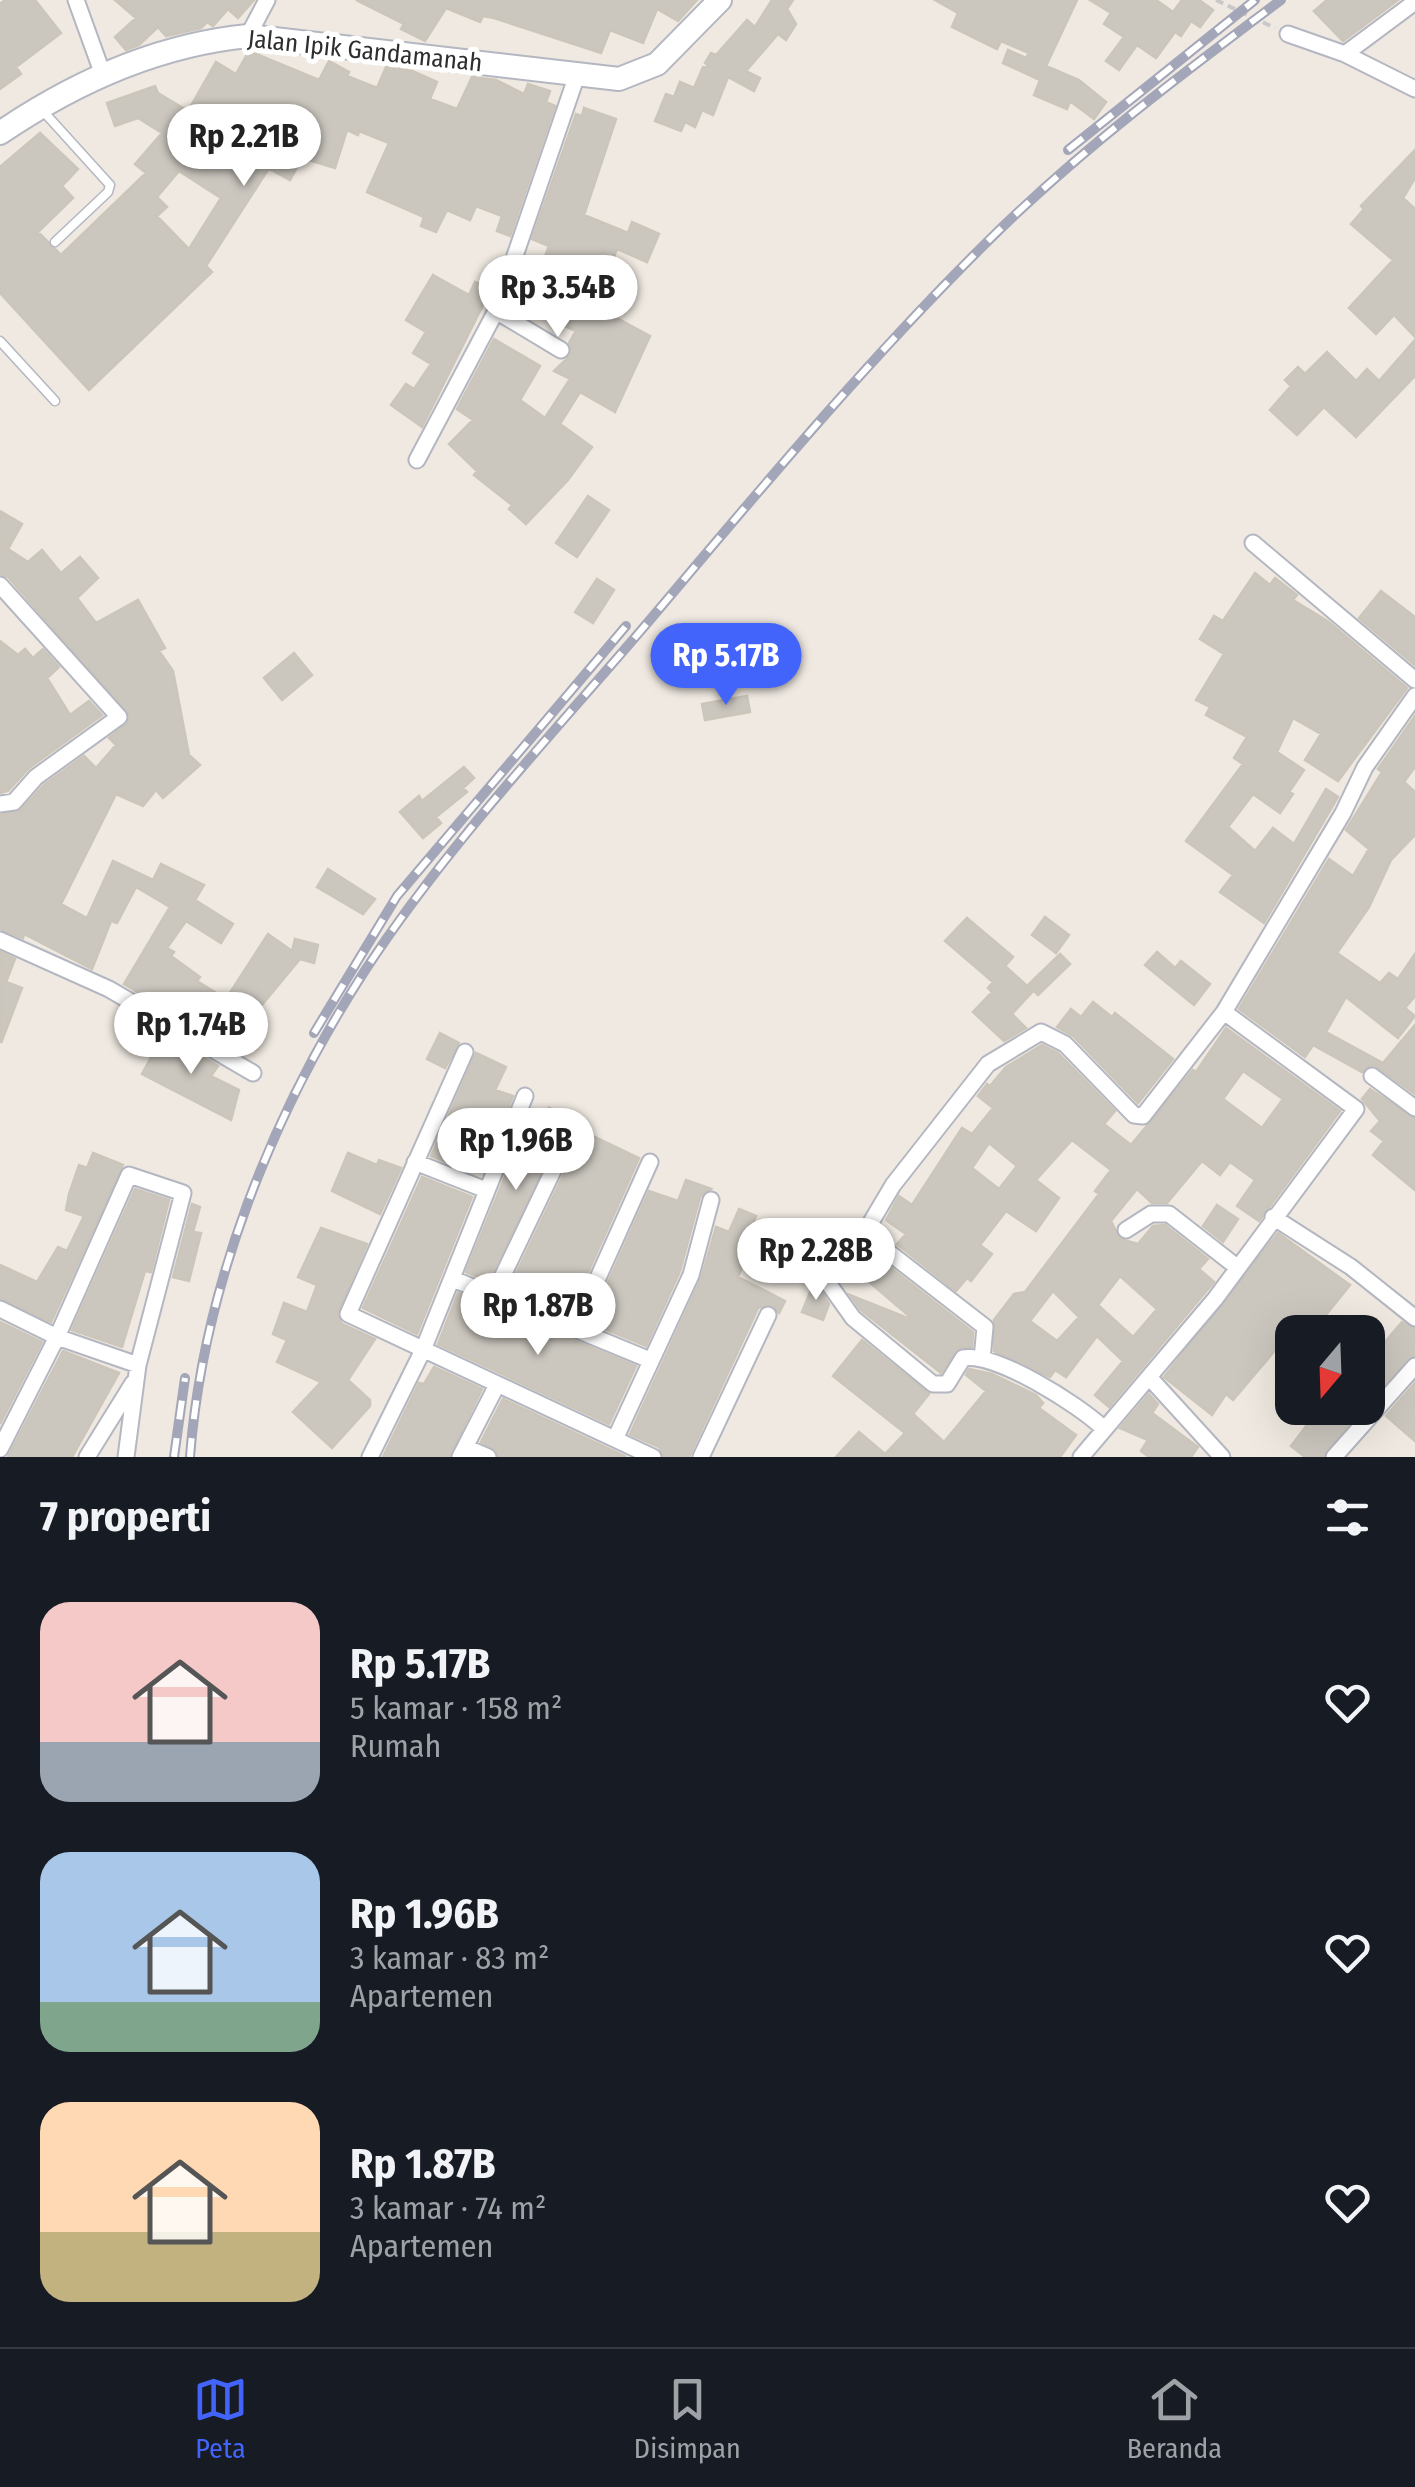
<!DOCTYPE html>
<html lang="id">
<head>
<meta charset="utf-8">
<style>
  :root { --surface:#171b24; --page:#20242c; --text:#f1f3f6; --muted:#9ea1a6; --line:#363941; --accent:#4264fb }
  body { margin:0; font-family:"Fira Sans Condensed",sans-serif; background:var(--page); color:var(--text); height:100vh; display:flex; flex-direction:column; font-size:38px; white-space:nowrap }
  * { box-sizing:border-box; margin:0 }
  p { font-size:32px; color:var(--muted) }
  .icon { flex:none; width:55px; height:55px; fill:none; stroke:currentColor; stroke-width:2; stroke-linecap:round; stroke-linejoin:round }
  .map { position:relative; height:1457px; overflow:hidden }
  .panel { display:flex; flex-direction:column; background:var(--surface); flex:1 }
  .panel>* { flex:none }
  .needle { width:65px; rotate:199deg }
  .buttons { position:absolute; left:1275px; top:1315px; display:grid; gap:20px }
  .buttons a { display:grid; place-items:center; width:110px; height:110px; border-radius:20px; background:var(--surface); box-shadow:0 10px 40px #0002; font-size:50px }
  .price { position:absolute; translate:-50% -85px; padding:0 22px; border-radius:35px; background:#fff; color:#222; font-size:32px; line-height:65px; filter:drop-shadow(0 2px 5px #0008) }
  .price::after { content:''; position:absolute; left:50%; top:60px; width:30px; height:22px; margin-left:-15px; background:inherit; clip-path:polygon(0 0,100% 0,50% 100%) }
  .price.current { background:var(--accent); color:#fff }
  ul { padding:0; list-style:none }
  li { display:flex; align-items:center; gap:30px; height:250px; padding:0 40px }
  li span { display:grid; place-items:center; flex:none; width:280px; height:200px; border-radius:30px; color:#555 }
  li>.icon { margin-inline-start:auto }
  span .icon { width:120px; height:120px; fill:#fffc; stroke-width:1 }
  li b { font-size:42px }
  h2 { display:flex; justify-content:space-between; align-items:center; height:120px; padding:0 40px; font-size:42px }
  .tabs { display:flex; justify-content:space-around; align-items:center; height:140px; border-top:2px solid var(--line); background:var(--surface); font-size:28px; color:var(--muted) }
  .tabs a { display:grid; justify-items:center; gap:5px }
  .tabs .current { color:var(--accent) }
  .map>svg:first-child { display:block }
  .building { fill:#cbc7bf; stroke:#cbc5ba; stroke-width:2.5; fill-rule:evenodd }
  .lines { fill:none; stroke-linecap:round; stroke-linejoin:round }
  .lane-casing { stroke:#b4b7c1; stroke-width:11 }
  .street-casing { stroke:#b4b7c1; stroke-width:19 }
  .secondary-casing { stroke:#b4b7c1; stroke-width:26 }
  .path { stroke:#c9c9c9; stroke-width:4; stroke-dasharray:8 5; stroke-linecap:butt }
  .lane { stroke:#fff; stroke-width:8 }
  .street { stroke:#fff; stroke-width:15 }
  .secondary { stroke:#fff; stroke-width:22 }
  .rail-casing { stroke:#a3a6b8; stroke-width:10 }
  .rail { stroke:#fff; stroke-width:6; stroke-dasharray:19; stroke-linecap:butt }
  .labels { text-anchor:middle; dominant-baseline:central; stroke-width:10; stroke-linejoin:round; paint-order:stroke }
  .street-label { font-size:25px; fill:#2e2e2e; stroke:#fff }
</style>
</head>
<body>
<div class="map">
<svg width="1415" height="1457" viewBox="0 0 1415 1457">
  <rect width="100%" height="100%" fill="#efe9e1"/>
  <path class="building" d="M 5,0 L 35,0 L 61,33 L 16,67 L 21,74 L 0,89 L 0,4 Z
    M 115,0 L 254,0 L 238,18 L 228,9 L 213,26 L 207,22 L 201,28 L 166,36 L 158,27 L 139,45 L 126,50 L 115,37 L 136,18 Z
    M 356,0 L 697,0 L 678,21 L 657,9 L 643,43 L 610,30 L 601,53 L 494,18 L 483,16 L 480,22 L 446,8 L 425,41 L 401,29 L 404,24 Z
    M 772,0 L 793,0 L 787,9 L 796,24 L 786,40 L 778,34 L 746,71 L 760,78 L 754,91 L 728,77 L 713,115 L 702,110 L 695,127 L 685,122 L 681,131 L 655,121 L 666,94 L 674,97 L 680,82 L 694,88 L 703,67 L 709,66 L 705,63 L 711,53 L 716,55 L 747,20 L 755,27 Z
    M 935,0 L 1077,0 L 1046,66 L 1079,80 L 1106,102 L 1094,119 L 1070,101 L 1067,109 L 1034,95 L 1040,80 L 1003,63 L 1008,50 L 1026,58 L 1029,53 L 1001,41 L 997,49 L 952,27 L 958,13 Z
    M 1090,0 L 1156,0 L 1173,12 L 1182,0 L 1199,0 L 1213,10 L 1200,27 L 1191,21 L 1181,36 L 1175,32 L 1156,58 L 1137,45 L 1119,70 L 1106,61 L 1124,37 L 1104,24 L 1111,13 Z
    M 1327,0 L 1398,0 L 1343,41 L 1314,11 Z
    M 249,51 L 319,80 L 329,61 L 349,72 L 347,76 L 377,88 L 386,67 L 410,70 L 437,82 L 430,99 L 457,109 L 472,77 L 496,80 L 524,94 L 528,84 L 550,91 L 546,102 L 555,106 L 510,236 L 497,231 L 502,216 L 476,206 L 470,220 L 447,210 L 436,232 L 421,226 L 424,217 L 367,192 L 389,143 L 359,131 L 358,135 L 347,130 L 335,168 L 302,158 L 290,180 L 270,169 L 290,133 L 259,116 L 242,148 L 271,165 L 206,266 L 212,272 L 89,390 L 0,293 L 0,167 L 40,133 L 78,169 L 62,186 L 73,198 L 38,232 L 61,255 L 146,173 L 135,164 L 162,133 L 138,118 L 115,126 L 107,103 L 155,86 L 158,93 L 188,111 L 216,62 L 236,74 ZM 179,171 L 221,198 L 189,249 L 157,216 L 167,207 L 157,197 Z
    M 584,108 L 616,119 L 584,215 L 628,233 L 632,222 L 659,234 L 647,262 L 617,249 L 605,280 L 612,283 L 600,309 L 650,336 L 615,412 L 580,392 L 560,424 L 592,447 L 568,480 L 526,524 L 509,509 L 512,505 L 474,475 L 477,471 L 449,444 L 473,420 L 457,409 L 494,339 L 540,366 L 520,400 L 545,418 L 570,379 L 554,371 L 571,355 L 569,343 L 576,331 L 558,323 L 566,305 L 532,292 L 549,246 L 532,239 L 576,114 L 582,116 Z
    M 1415,150 L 1415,178 L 1403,198 L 1415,209 L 1415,337 L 1394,315 L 1376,334 L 1349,308 L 1393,260 L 1351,224 L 1364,209 L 1361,206 Z
    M 433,275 L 469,295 L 475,282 L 491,289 L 422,427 L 391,405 L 406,384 L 414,389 L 431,364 L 413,353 L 426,332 L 406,320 Z
    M 1415,340 L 1415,376 L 1356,437 L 1324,407 L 1297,435 L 1270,410 L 1291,386 L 1285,380 L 1298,367 L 1305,374 L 1327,352 L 1356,381 L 1367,369 L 1379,381 Z
    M 588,496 L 609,510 L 577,557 L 556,543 Z
    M 0,511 L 22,524 L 8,549 L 28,562 L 42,550 L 61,573 L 80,557 L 98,578 L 77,598 L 96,623 L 138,600 L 165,648 L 159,651 L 173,671 L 189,755 L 200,765 L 163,798 L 156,790 L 143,806 L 116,794 L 61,904 L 87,918 L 113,861 L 153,880 L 161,864 L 204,885 L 195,900 L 233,924 L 221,943 L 186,921 L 167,948 L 174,952 L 171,956 L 200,977 L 197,981 L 226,999 L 268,934 L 292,951 L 295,939 L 318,945 L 314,963 L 300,959 L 256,1012 L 246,1005 L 228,1030 L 238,1037 L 231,1047 L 124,984 L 170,907 L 136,887 L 117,923 L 111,921 L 92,969 L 24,934 L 23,938 L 0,929 L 0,815 L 21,810 L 44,785 L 84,756 L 96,768 L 116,745 L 109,738 L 126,725 L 130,716 L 8,577 L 0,574 Z
    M 1255,573 L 1270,585 L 1275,578 L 1297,595 L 1293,600 L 1329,622 L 1407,688 L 1338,781 L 1305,760 L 1321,734 L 1293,718 L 1277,752 L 1304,770 L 1289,792 L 1293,794 L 1280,813 L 1253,794 L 1228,827 L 1255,851 L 1273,828 L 1294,844 L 1326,789 L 1338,797 L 1264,923 L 1220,892 L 1233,875 L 1186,841 L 1243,764 L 1234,758 L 1247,737 L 1206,715 L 1210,707 L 1196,700 L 1224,654 L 1200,639 L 1214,616 L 1223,621 Z
    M 597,579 L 614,590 L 593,623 L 575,612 Z
    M 1381,591 L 1415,617 L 1415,665 L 1359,618 Z
    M 0,641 L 18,655 L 25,649 L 33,658 L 43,649 L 59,667 L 47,678 L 70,715 L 89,701 L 102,715 L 29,768 L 8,791 L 0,793 Z
    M 294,653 L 312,675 L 282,700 L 264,678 Z
    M 747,696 L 750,712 L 705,720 L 702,704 Z
    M 1415,716 L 1415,767 L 1404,782 L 1415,792 L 1415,835 L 1391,860 L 1369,907 L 1337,953 L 1380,983 L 1389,973 L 1398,979 L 1415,954 L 1415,996 L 1405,1008 L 1415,1016 L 1398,1038 L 1346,997 L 1326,1032 L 1383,1063 L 1415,1025 L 1415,1094 L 1374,1065 L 1362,1072 L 1313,1045 L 1305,1057 L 1239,1009 L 1329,859 L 1353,876 L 1369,849 L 1346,830 L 1382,772 L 1378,769 Z
    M 464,767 L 474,778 L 463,788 L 467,792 L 436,817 L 441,823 L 423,838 L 400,812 L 419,796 L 422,801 Z
    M 328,869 L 375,899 L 363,914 L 317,887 Z
    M 1045,917 L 1069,935 L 1056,953 L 1032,935 Z
    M 967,918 L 1013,957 L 1005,966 L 1033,991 L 1012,1014 L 1026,1028 L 1004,1041 L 973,1012 L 992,992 L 988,988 L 993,982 L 945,941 Z
    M 0,952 L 15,959 L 6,982 L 22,988 L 1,1043 Z
    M 1157,952 L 1175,968 L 1181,961 L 1210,984 L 1194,1005 L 1145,965 Z
    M 1060,954 L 1070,964 L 1038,995 L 1028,985 Z
    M 1093,1002 L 1112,1017 L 1115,1013 L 1173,1059 L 1138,1103 L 1073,1036 L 1057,1027 L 1071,1009 L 1081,1017 Z
    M 1226,1028 L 1340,1111 L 1259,1221 L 1237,1206 L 1255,1180 L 1230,1162 L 1220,1175 L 1202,1161 L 1167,1203 L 1152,1203 L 1137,1189 L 1111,1221 L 1120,1239 L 1138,1244 L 1153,1226 L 1165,1225 L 1208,1259 L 1199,1269 L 1214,1282 L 1109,1407 L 1095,1395 L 1123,1361 L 1097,1336 L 1066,1377 L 1055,1370 L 1050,1377 L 994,1351 L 994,1320 L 1014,1294 L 1025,1292 L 1099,1194 L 1095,1191 L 1111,1170 L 1072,1140 L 1036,1180 L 1059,1198 L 1036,1231 L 1006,1211 L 980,1245 L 992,1254 L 971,1281 L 967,1278 L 956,1291 L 897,1244 L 906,1234 L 886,1220 L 899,1196 L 912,1205 L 962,1128 L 972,1134 L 993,1108 L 978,1096 L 987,1084 L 990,1086 L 1006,1067 L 1042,1045 L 1058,1053 L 1115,1111 L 1104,1124 L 1131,1145 L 1193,1070 L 1196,1072 ZM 1243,1071 L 1283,1099 L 1262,1128 L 1223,1099 ZM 989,1143 L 1017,1166 L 999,1189 L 972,1168 ZM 1120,1276 L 1157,1309 L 1133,1337 L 1098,1305 ZM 1053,1291 L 1079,1317 L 1057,1341 L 1030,1321 Z
    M 440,1033 L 459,1043 L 445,1068 L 427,1059 Z
    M 164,1034 L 218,1066 L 211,1076 L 239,1090 L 231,1120 L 142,1074 Z
    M 476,1053 L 506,1067 L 495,1090 L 513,1096 L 486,1164 L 457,1151 L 451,1164 L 431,1156 Z
    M 1370,1089 L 1415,1119 L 1415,1190 L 1373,1155 L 1384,1141 L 1371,1131 L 1380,1121 L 1362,1099 Z
    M 549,1108 L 569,1117 L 488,1281 L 466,1272 L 524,1130 L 537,1135 Z
    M 584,1132 L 639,1158 L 569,1315 L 516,1293 L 522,1277 L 516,1274 Z
    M 93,1153 L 123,1165 L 51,1322 L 0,1298 L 0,1265 L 37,1282 L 58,1247 L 67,1251 L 84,1216 L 66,1210 L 69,1194 L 79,1165 L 87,1168 Z
    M 348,1153 L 377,1165 L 379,1160 L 401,1168 L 380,1214 L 332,1191 Z
    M 422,1177 L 472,1197 L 417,1334 L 363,1308 Z
    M 686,1180 L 711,1189 L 700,1197 L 680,1271 L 646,1346 L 590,1323 L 649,1191 L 678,1201 Z
    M 135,1189 L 169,1200 L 151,1272 L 145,1271 L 122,1347 L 72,1330 Z
    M 192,1204 L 200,1207 L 193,1232 L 201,1233 L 189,1281 L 173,1277 Z
    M 1217,1205 L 1238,1219 L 1223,1242 L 1203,1226 Z
    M 739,1209 L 756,1216 L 741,1253 L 747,1256 L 738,1277 L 785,1301 L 779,1313 L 772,1305 L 758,1308 L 689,1457 L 664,1457 L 659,1447 L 630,1434 L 701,1279 L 716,1227 L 729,1232 Z
    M 321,1228 L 367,1244 L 337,1314 L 342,1324 L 375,1339 L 348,1380 L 370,1400 L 370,1406 L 332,1448 L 293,1412 L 321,1382 L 277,1362 L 287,1340 L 273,1334 L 284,1303 L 307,1312 L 317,1285 L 298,1277 Z
    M 1278,1233 L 1350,1285 L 1312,1332 L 1294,1328 L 1233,1400 L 1226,1394 L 1212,1415 L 1164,1377 Z
    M 869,1251 L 973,1332 L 972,1347 L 957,1349 L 941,1373 L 861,1310 L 850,1295 L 915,1321 L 854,1269 Z
    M 815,1280 L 829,1304 L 823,1320 L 802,1312 Z
    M 458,1293 L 636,1366 L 609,1424 L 438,1344 Z
    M 0,1322 L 42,1342 L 0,1424 Z
    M 1402,1322 L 1415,1329 L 1415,1355 L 1369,1401 L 1368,1362 Z
    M 862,1340 L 929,1394 L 913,1414 L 944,1442 L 986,1391 L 966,1375 L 969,1369 L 992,1374 L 1036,1395 L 1043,1403 L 1039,1408 L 1076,1435 L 1060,1457 L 836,1457 L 859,1432 L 885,1454 L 905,1433 L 833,1376 Z
    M 63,1351 L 119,1373 L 72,1457 L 8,1457 Z
    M 434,1367 L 482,1389 L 449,1457 L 383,1457 L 419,1383 L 424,1384 Z
    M 1415,1383 L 1415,1441 L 1386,1416 Z
    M 1149,1394 L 1158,1404 L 1152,1413 L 1198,1447 L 1191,1457 L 1149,1457 L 1141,1451 L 1148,1440 L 1120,1428 Z
    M 503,1399 L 626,1457 L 499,1457 L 496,1450 L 481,1442 Z
    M 1320,1408 L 1363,1408 L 1323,1457 L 1305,1457 L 1291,1446 Z"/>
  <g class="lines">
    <defs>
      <path id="lane" d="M 43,111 L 110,185 L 108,192 L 55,242
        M 0,341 L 55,401"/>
      <path id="street" d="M 76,0 L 102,72
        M 1288,34 L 1345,54 L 1415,89
        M 248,36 L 267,0
        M 1345,54 L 1415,2
        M 561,350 L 496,311 L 577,75
        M 417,460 L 496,311
        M 1253,543 L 1415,680
        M 0,585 L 119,717 L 36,777 L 14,802 L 0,804
        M 0,940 L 109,989 L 253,1073
        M 465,1052 L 348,1314 L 653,1457
        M 1372,1076 L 1415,1108
        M 415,1162 L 486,1190
        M 1273,1217 L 1351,1267 L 1415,1318
        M 1126,1230 L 1151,1214 L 1169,1214 L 1238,1268
        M 453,1279 L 650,1360
        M 826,1280 L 853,1318 L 933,1384 L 947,1384 L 963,1358 C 996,1352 1079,1405 1103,1428
        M 494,1294 L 574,1127
        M 0,1309 L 57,1337 L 138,1365
        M 575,1329 L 650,1162
        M 982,1359 L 985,1327 L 869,1237 L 867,1229 L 893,1185 L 988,1064 L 1041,1032 L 1065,1044 L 1134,1115 L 1143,1116 L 1224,1012 L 1343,813 L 1365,767 L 1415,696
        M 1149,1377 L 1222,1457
        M 615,1439 L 691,1275 L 711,1200
        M 465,1447 L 488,1457
        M 0,1449 L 57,1337 L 129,1175 L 183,1193 L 138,1365 L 126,1457
        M 87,1457 L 133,1383
        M 370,1457 L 423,1350 L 525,1096
        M 460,1457 L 497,1385
        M 701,1457 L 768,1315
        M 1081,1457 L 1215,1299 L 1356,1109 L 1224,1012
        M 1334,1457 L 1415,1366"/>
      <path id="secondary" d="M 0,133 C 75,82 156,45 248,36 L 619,79 L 657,64 L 720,0"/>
    </defs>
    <use href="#lane" class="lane-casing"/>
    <use href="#street" class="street-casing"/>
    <use href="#secondary" class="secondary-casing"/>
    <path class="path" d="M 1216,0 L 1275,28"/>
    <use href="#lane" class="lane"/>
    <use href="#street" class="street"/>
    <use href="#secondary" class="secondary"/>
    <defs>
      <path id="rail" d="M 1068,150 L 1255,0
        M 314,1033 L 397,896 L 626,626
        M 174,1457 L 185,1378
        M 190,1457 C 203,1286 273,1112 366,969 C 448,844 553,734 649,621 C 758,492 865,363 985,244 C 1075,154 1179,76 1281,0"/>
    </defs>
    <use href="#rail" class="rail-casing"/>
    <use href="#rail" class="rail"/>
  </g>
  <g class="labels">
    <g class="street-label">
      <text transform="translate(365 51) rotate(6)">Jalan Ipik Gandamanah</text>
    </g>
  </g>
</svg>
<div class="buttons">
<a><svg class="needle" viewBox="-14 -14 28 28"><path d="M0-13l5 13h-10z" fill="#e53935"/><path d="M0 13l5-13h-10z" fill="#9ea1a6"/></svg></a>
</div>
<b class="price" style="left:244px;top:189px">Rp 2.21B</b>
<b class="price" style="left:558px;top:340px">Rp 3.54B</b>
<b class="price current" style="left:726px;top:708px">Rp 5.17B</b>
<b class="price" style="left:191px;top:1077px">Rp 1.74B</b>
<b class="price" style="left:516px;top:1193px">Rp 1.96B</b>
<b class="price" style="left:816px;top:1303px">Rp 2.28B</b>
<b class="price" style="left:538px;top:1358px">Rp 1.87B</b>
</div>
<section class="panel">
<h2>7 properti<svg class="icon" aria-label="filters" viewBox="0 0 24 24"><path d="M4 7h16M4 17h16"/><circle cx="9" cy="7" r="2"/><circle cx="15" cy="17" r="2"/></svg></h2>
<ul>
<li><span style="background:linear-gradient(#f6c9c9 70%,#9aa5b1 0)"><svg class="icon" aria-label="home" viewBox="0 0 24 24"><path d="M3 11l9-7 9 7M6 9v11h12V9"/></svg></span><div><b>Rp 5.17B</b><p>5 kamar · 158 m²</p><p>Rumah</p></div><svg class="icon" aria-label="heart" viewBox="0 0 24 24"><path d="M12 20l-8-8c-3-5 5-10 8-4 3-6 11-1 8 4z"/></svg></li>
<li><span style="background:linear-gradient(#a9c7e8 75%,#7fa58c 0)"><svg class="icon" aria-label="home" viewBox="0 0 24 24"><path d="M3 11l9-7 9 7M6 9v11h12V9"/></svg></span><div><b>Rp 1.96B</b><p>3 kamar · 83 m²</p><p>Apartemen</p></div><svg class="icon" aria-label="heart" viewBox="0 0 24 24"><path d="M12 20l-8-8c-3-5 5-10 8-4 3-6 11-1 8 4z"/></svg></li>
<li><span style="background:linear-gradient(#ffd9b3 65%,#c2b280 0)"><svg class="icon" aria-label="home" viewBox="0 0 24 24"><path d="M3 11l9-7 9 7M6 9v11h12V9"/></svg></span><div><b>Rp 1.87B</b><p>3 kamar · 74 m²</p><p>Apartemen</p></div><svg class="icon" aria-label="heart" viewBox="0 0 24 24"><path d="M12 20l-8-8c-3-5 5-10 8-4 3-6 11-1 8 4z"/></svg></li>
</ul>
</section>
<nav class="tabs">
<a class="current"><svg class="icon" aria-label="map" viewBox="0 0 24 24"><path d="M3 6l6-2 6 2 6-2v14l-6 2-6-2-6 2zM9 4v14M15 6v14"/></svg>Peta</a>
<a><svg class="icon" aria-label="saved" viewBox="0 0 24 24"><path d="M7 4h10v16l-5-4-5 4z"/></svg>Disimpan</a>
<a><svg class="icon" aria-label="home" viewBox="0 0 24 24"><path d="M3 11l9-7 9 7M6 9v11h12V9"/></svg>Beranda</a>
</nav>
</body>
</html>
